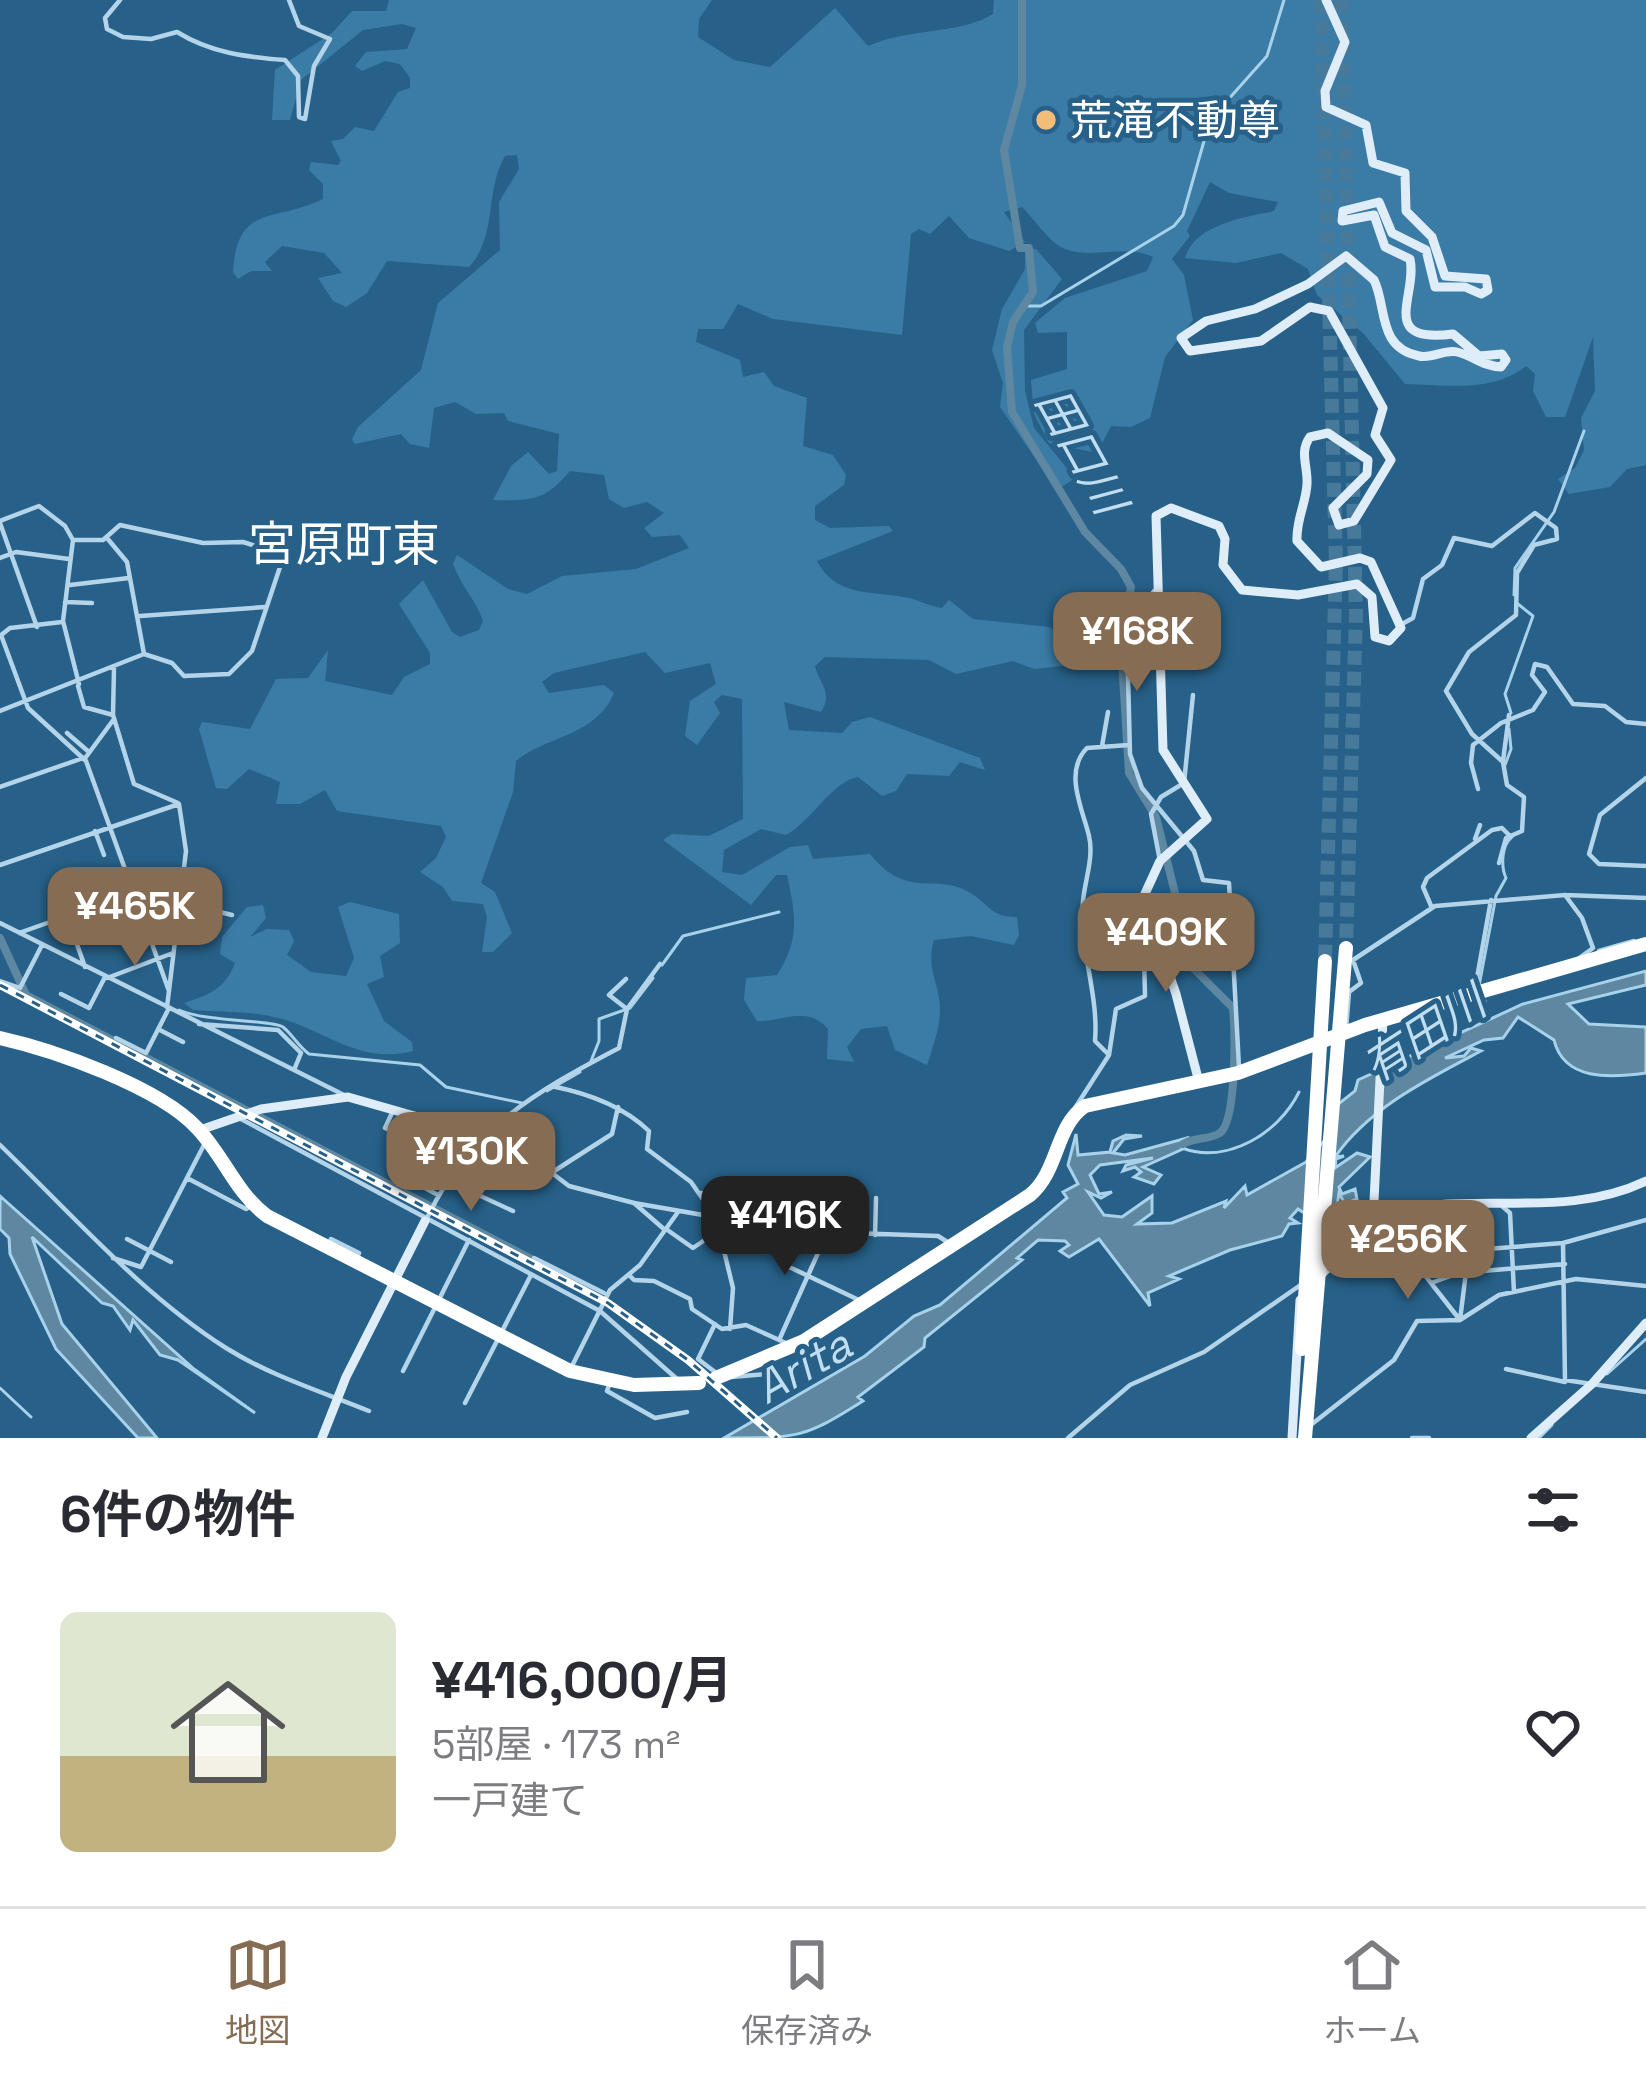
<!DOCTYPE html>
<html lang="ja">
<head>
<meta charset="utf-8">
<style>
  :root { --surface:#fff; --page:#f7f7f7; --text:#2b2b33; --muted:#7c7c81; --line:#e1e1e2; --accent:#856c52 }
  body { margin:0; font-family:"Space Grotesk","Noto Sans JP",sans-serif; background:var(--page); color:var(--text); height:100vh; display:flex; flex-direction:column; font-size:45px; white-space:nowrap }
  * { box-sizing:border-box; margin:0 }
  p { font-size:39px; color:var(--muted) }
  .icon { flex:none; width:66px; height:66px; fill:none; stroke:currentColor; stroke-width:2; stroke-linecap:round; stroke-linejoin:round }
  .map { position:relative; height:1438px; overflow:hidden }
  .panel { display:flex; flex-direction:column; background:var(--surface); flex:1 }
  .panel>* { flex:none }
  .price { position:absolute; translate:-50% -102px; padding:0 27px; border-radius:24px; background:var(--accent); color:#fff; font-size:39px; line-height:78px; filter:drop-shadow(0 3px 6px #0008) }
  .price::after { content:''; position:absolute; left:50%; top:72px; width:36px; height:27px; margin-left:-18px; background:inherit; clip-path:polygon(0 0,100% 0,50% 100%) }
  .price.current { background:#222; color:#fff }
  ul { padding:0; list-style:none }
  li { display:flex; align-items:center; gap:36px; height:300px; padding:0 60px }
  li span { display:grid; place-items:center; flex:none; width:336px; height:240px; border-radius:18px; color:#555 }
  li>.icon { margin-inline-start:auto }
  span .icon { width:144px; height:144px; fill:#fffc; stroke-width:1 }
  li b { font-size:51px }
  h2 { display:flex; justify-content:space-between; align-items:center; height:144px; padding:0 60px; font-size:51px }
  .menu { display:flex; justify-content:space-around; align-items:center; height:168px; border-top:3px solid var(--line); background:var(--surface); font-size:33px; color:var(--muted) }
  .menu a { display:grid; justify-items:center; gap:6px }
  .menu .current { color:var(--accent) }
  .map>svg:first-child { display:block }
  .green { fill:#3b7ca6 }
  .water { fill:#5e87a1; stroke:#a8d1ea; stroke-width:3 }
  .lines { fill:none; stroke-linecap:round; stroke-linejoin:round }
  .stream { stroke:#a8d1ea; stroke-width:3 }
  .river { stroke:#5e87a1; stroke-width:8 }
  .highway-tunnel { stroke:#47799b; stroke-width:14; stroke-dasharray:14 7; stroke-linecap:butt }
  .street { stroke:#b4d4e9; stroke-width:4.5 }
  .secondary { stroke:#deedf8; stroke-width:9 }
  .highway { stroke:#fff; stroke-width:14 }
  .rail-casing { stroke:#fff; stroke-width:8 }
  .rail { stroke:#276189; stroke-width:3; stroke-dasharray:9; stroke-linecap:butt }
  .poi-dot { fill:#f2bc79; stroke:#276189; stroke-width:4.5 }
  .labels { text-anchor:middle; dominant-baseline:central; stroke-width:10; stroke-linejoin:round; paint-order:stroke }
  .poi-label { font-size:42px; fill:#fff; stroke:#276189; text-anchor:start }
  .water-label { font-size:45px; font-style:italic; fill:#c0def0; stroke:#276189 }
  .quarter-label { font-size:48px; fill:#fff; stroke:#276189 }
</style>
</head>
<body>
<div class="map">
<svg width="1646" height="1438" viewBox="0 0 1646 1438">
  <rect width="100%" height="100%" fill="#276189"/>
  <path class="green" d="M 389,0 L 712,0 L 699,19 L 698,37 L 734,60 L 770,67 L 835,8 L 868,46 C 908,28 962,34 993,14 L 994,0 L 1646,0 L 1646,465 L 1627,469 L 1610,487 L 1569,494 L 1558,479 L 1575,468 L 1584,450 L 1581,418 L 1595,391 L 1593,337 L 1565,417 L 1546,417 L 1533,391 L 1535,374 L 1526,366 C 1493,393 1446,385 1405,384 L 1363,333 L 1317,295 L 1308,269 L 1281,253 L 1236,263 L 1185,258 C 1194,225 1244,217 1274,211 L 1278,202 L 1229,193 L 1210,182 L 1187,231 L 1190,236 L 1172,259 L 1184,275 L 1193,320 L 1165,357 L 1150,418 L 1131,427 L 1111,426 L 1097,453 L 1049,443 L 1034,414 L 1031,380 L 1067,369 L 1067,332 L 1038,333 L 1035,323 L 1065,298 L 1147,271 L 1153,257 C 1123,242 1084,264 1056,244 C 1044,234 1033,218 1022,207 L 1004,212 L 1025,242 L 1009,251 L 969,238 L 949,216 L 930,234 L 919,229 L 911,234 L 902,335 L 773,319 L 738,304 L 723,329 L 698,329 L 696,342 L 740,360 L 743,377 L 764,372 L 774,386 L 807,398 L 803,446 L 833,455 L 846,475 L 844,485 L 815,506 L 815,520 L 830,528 L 889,526 L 893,531 L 817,561 C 835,596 869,591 904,597 C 917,599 928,606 942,608 L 949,600 L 973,619 L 1049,627 L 1084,646 L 1089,663 L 1034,669 L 1013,661 L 956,674 L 929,660 L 825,657 L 815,666 C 819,684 834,692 821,712 L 784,702 L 789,730 L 842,733 L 852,722 L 870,717 L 980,758 L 985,770 L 960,762 L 949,776 L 907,774 L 896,791 L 882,796 L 858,777 C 832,781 812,821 786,835 L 761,829 L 724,850 L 722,872 L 742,875 L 790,847 L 808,845 L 813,859 L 870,854 C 907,900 933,873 967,891 C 989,903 989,917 1017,917 L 1019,935 L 1014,945 L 971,936 L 934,940 C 927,965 935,975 939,998 C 943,1020 934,1044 927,1065 L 895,1050 L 887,1026 L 861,1029 L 847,1047 L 854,1062 L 827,1059 L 828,1029 C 806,1004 783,1022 757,1021 L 744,1000 L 746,978 L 777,975 C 800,939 796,916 787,875 L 776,875 L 751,905 L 663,840 L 672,834 L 709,836 L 743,819 L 742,699 L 722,695 L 714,702 L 720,713 L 697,745 L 685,736 L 690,701 L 716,684 L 710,663 L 665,673 L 645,652 L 554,673 L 542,682 L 549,693 L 604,685 L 614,693 C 595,737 548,735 516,761 L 513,792 L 481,883 L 495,892 L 512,933 L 493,952 L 482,952 L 487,917 L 483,904 L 452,901 L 443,887 L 420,872 L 436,858 L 446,837 L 441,826 L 337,811 L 325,790 L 300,804 L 276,804 L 280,782 L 249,769 L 227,789 L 216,788 L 199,729 L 202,722 L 250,729 L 276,679 L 308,678 L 328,650 L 325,681 L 392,695 L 404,677 L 430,664 L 430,653 L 399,604 L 423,580 L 452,632 L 460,637 L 479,630 L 483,621 C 475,598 461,586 453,564 L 457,555 L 508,589 L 527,594 L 562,576 L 636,569 L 689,548 L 680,535 L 652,537 L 644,528 L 664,513 L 647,502 L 624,508 L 609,499 L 604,475 L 570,471 C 545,501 531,501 493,500 L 511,466 L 528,452 L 549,474 L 557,471 L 559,434 L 508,421 L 504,413 L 476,414 L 455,402 L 434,408 L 429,448 L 410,444 L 401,434 L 355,444 L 352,439 L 358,427 L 421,370 L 438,303 L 500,250 L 499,202 L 519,169 L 517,155 L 505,156 C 484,193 498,235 469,267 L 387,261 L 367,293 L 346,307 L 333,301 L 318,278 L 342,273 L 324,253 L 282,246 L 265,262 L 272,271 L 251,271 L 238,279 L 233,272 C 237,203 274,223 323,199 L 323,184 L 309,170 L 311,162 L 338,165 L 341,161 L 331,141 L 343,139 L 355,127 L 374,131 L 398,92 L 410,88 L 410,78 L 400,64 L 385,61 L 362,71 L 355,66 L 366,52 L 407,49 L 416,28 L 402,24 L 363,30 L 301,80 L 290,120 L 272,120 L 275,70 L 332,33 L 352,11 L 386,11 Z
    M 1036,249 L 1062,279 L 1024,330 L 1025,391 L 1034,428 L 1075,478 L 1057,490 L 1000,407 L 1003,383 L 992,350 L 1002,309 L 1025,269 L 1025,250 Z
    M 350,902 L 399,914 L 400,943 L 380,956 L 384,977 L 367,984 L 384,1021 L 412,1042 L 413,1051 C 356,1066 321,1025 269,1016 C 245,1011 218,1012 193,1010 L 184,1003 C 209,995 225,989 235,963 L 220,954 L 222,937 L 247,907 L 263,905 L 266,918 L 250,937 L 267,929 L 289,930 L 294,941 L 287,955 L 311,972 L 346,976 L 354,958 L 338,907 Z"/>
  <path class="water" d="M 1646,971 L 1646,985 L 1568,1004 L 1589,1024 L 1646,1027 L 1646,1073 C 1610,1078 1564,1081 1554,1040 L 1518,1017 L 1503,1038 L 1484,1040 L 1445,1058 L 1464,1056 L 1471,1048 L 1481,1051 C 1426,1080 1369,1108 1335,1157 L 1344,1156 L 1336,1159 L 1335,1168 L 1357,1153 L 1370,1157 L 1339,1187 L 1342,1194 L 1355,1189 L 1357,1199 L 1345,1204 L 1339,1193 L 1337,1206 L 1312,1218 L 1298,1209 L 1290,1218 L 1298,1223 L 1289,1224 L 1282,1236 L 1230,1250 L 1169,1276 L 1179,1279 L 1148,1293 L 1150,1306 L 1099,1239 L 1069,1257 L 1060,1251 L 1069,1245 L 1065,1241 L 1038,1240 L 1017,1258 L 1022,1260 L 925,1338 L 924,1347 L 858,1397 L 863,1401 C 804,1438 800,1438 724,1438 L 865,1356 L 914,1316 L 940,1305 L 1067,1198 L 1063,1192 L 1078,1184 L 1068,1165 L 1076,1134 L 1078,1155 L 1110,1152 L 1113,1141 L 1126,1135 L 1142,1136 L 1124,1139 L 1113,1153 L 1125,1155 L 1187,1138 L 1183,1149 L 1143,1167 L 1161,1175 L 1154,1184 L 1134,1177 L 1141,1172 L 1135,1167 L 1123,1171 L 1126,1165 L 1153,1158 L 1100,1165 L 1090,1175 L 1099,1194 L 1112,1192 L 1101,1198 L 1088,1192 L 1104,1215 L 1122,1217 L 1152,1196 L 1152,1213 L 1137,1224 L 1172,1223 L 1226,1201 L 1224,1208 L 1245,1186 L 1247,1195 L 1306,1162 L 1324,1141 L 1332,1109 L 1355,1091 L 1358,1080 L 1523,1004 Z
    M 0,1196 L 194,1369 L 255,1413 L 178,1360 L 160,1355 L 133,1320 L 130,1330 L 113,1306 L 102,1303 L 32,1237 L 62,1324 L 157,1438 L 138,1438 L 56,1349 L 10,1254 L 9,1238 L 0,1229 Z"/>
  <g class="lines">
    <path class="stream" d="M 1025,306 L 1041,306 L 1174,226 L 1183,215 L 1210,120 L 1267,56 L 1284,0
      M 1514,595 L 1515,568 L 1554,512 L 1584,431
      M 1511,713 L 1505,694 L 1533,616 L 1518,604
      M 1505,765 L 1511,749 L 1509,729
      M 662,965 L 683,936 L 779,912
      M 1479,986 L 1496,896 L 1506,878 C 1501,867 1501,845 1512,837
      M 179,1010 C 206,1022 273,1020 283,1027 C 292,1034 298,1046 309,1054 L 420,1065 L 446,1087 L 522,1103
      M 1482,1022 L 1485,1001
      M 591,1061 L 599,1041 L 599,1019 L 630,1008 L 653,978
      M 547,1091 L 580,1072
      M 1182,1148 C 1227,1165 1279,1133 1299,1092
      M 1607,1374 L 1646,1339
      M 0,1388 L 31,1417
      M 1539,1438 L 1552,1425"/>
    <path class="river" d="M 1022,0 L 1022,85 L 1004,150 L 1020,248 L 1029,248 L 1033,292 L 1013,322 L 1007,347 L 1012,412 L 1085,532 L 1121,569 L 1131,587 L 1121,645 L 1129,773 L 1156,817 L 1194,969 L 1233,1008 C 1235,1029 1237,1120 1220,1133 C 1209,1140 1194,1137 1183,1144
      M 0,938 L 26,995 L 537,1262"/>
    <path class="highway-tunnel" d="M 1321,0 L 1336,562 L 1325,961
      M 1342,0 L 1356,613 L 1346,948"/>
    <path class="street" d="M 120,0 L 105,18 L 107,29 L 123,37 L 151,39 L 177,32 C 211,53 246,57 285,60 L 298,76 L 299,117 L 305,119 L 314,66 L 330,39 L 299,26 L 289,0
      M 0,521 L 39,506 L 65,526 L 73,540 L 63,621 L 79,684
      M 0,523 L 37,627
      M 107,538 L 127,562 L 144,654
      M 0,558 L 16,552 L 69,559
      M 70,585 L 129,578
      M 1154,591 L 1127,635 L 1130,754 L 1142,788 L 1194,851 L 1203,880 L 1229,883 L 1239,1067
      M 65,602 L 92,603
      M 140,616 L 265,607
      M 1134,617 L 1158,633
      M 1402,624 L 1413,618 L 1423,579 L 1442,565 L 1454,538 L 1492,546 L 1535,513 L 1556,528 L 1557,539 L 1534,545 L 1517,573 L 1516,615 L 1469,652 L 1446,691 L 1472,734 L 1503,762 L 1507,785 L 1524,797 L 1522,831 L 1506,838 L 1499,863
      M 1,635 L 28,708 L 86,761 L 169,991
      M 0,636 L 10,628 L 62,622
      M 114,668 L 113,715 L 134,784 L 178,803
      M 78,686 L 84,707 L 113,715
      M 0,711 L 144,654 L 172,663 L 184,676 L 229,674 L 252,651 L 284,555 L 243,542 L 203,543 L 120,525 L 103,540 L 73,540
      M 67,733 L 89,752
      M 1102,746 L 1108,712
      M 1503,761 L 1509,715
      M 1646,778 L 1600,815 L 1589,854 L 1599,864 L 1646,866
      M 0,787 L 86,757 L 114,719
      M 1478,789 L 1471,763 L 1473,745 L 1501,723 L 1533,710 L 1545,692 L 1532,675 L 1535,664 L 1547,667 L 1573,704 L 1605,706 L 1626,722 L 1646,724
      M 95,831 L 104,855
      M 1475,839 L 1480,825
      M 1160,861 L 1151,814 L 1161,797 L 1184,783 L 1193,695
      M 0,865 L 179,804
      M 1565,895 L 1582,918 L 1593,948 L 1578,959
      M 179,902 L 232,915
      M 1432,908 L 1423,887 L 1427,878 L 1492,830 L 1502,828 L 1510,836
      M 67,916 L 85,967
      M 0,923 L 344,1095
      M 19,933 L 183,875
      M 1599,951 L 1634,941
      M 107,978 L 173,953
      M 626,979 L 609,995 L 627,1009
      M 0,981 L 20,988 L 42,945
      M 1475,989 L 1491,900
      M 61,994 L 89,1008 L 105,977
      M 167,1007 L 186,851 L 179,804
      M 199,1024 L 278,1030 L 301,1053 L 294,1070
      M 158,1029 L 183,1042
      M 1346,1030 L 1349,992 L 1361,983 L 1353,960 L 1435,906 L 1565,895 L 1646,898
      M 116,1038 L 146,1053 L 169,1008
      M 1109,1055 L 1095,1041 C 1099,995 1079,949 1083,901 C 1085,880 1094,857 1089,836 C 1083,810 1063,772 1087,748 L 1129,745
      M 551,1086 C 587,1093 623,1106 649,1131 L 647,1149 L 691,1182 L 716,1218 L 733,1288 L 730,1329
      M 1075,1108 L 1109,1055 L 1116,1009 L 1145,996 L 1144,954 L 1130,902 L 1143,898
      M 392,1113 L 385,1128 L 463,1155
      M 241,1119 L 600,1311 L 677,1379
      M 416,1120 L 399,1174 L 438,1195
      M 484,1136 L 523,1151 L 569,1186 L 634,1203 L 795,1231 L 938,1236 L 949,1243
      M 0,1145 C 73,1215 140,1293 226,1348 C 271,1376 320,1391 369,1411
      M 402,1164 L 447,1178
      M 414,1167 L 430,1119
      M 432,1173 L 448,1125
      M 551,1173 L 612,1134 L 618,1107
      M 187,1178 L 246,1209 L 251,1206
      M 446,1180 L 513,1211
      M 701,1193 L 742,1198 L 761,1209 L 760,1222
      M 634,1203 L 665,1230
      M 1503,1207 L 1510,1213 L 1514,1292
      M 428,1216 C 471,1128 537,1091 619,1048 L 627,1009 L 660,964
      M 1398,1222 L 1409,1255 L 1460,1320
      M 666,1229 L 693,1248 L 718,1231
      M 875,1235 L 876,1198
      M 127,1239 L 171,1262
      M 329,1243 L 331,1239 L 359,1253 L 356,1260
      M 1563,1243 L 1565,1380 L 1646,1392
      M 1409,1255 L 1563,1243 L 1646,1220
      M 113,1258 L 141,1267 L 205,1143
      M 534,1258 L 604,1293
      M 1323,1263 L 1343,1231 L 1390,1212
      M 785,1265 L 861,1301
      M 629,1275 L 634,1280 L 654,1281 L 690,1299 L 692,1309 L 722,1329 L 746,1325 L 788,1344
      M 1431,1283 L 1459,1273 L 1565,1264
      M 1460,1320 L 1466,1272 L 1462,1208
      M 715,1324 L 698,1359 L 715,1372
      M 780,1338 L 827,1233
      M 571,1368 L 610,1290 L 640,1265 L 678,1212
      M 1506,1369 L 1565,1382
      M 403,1371 L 469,1240
      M 731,1377 L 767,1374
      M 610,1382 L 607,1391 L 655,1418 L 687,1412
      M 465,1403 L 531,1275
      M 1312,1424 L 1394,1360 L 1417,1321 L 1460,1320 L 1499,1295 L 1576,1279 L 1646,1286
      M 1068,1438 L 1130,1385 L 1204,1352 L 1302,1284
      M 1412,1438 L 1429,1438"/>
    <path class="secondary" d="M 1199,1082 L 1176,994 L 1143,898 L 1160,861 L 1207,819 L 1163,750 L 1156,516 L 1171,508 L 1219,526 L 1225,539 L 1223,565 L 1242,590 L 1298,595 L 1357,584 L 1372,597 L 1375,637 L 1389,641 L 1401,628 L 1371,562 L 1360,558 L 1321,567 L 1297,541 C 1296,519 1306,504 1307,484 C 1308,466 1299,452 1310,437 L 1328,433 L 1368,460 L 1367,474 L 1333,508 L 1339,525 L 1354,521 L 1391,460 L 1375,435 L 1383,408 L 1329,311 L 1310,307 L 1261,341 L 1190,351 L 1181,338 L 1206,321 L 1255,309 L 1308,284 L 1346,256 L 1374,280 C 1387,306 1377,348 1419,356 C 1432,359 1445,349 1457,352 C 1474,356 1482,366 1501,367 L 1506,360 L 1502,354 L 1479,356 L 1453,334 C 1377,344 1418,295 1410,259 L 1385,247 L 1374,215 L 1342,221 L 1343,211 L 1379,202 L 1392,233 L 1426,250 L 1435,287 L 1465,287 L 1481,294 L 1488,290 L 1486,279 L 1445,276 L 1432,237 L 1406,211 L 1405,173 L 1373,163 L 1366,125 L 1326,107 L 1325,91 L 1345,42 L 1326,0
      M 200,1130 L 261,1109 L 348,1097 L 481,1135
      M 1390,1212 C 1475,1191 1565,1220 1646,1181
      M 1318,1278 L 1373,1221 L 1383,1019
      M 322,1438 L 346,1377 L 425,1221
      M 1292,1438 L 1300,1300
      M 1531,1438 L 1592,1384 L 1646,1323"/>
    <path class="highway" d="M 0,1038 C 54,1050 159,1087 197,1128 C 224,1156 235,1192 267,1216 L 570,1371 L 634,1385 L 699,1383
      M 1302,1349 L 1325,961
      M 716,1378 L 804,1341 L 1030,1195 C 1059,1171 1055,1126 1085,1106 L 1238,1073 L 1365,1025 L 1646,944
      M 1305,1438 L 1346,948"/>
    <defs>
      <path id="rail" d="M 0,985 L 608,1303 L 688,1360 L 777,1438"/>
    </defs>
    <use href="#rail" class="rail-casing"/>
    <use href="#rail" class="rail"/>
  </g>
  <circle class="poi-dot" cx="1046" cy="120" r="12"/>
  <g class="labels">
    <g class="poi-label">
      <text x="1070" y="120">荒滝不動尊</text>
    </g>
    <g class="water-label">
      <text transform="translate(1081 451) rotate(61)">田口川</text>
      <text transform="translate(1424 1034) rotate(-33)">有田川</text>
      <text transform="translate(803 1366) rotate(-30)">Arita</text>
    </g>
    <g class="quarter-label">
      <text x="344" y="544">宮原町東</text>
    </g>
  </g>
</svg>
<b class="price" style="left:1137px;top:694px">¥168K</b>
<b class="price" style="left:135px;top:969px">¥465K</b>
<b class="price" style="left:1166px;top:995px">¥409K</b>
<b class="price" style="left:471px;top:1214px">¥130K</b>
<b class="price current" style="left:785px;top:1278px">¥416K</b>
<b class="price" style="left:1408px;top:1302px">¥256K</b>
</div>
<section class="panel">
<h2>6件の物件<svg class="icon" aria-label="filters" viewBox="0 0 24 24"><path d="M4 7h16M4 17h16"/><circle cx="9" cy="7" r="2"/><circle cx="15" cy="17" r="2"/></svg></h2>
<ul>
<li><span style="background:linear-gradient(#dfe7d0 60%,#c2b280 0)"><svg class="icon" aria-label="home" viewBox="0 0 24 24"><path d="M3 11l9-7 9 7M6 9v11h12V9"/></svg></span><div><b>¥416,000/月</b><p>5部屋 · 173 m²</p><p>一戸建て</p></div><svg class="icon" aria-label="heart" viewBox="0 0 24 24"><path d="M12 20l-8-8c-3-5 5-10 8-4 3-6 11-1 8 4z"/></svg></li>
</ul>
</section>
<nav class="menu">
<a class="current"><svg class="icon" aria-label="map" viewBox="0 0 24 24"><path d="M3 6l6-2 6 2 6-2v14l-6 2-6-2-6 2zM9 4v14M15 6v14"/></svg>地図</a>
<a><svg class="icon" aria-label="saved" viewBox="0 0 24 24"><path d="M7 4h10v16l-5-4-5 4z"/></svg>保存済み</a>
<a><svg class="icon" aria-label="home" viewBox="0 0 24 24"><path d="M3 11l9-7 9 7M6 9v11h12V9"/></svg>ホーム</a>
</nav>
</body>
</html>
